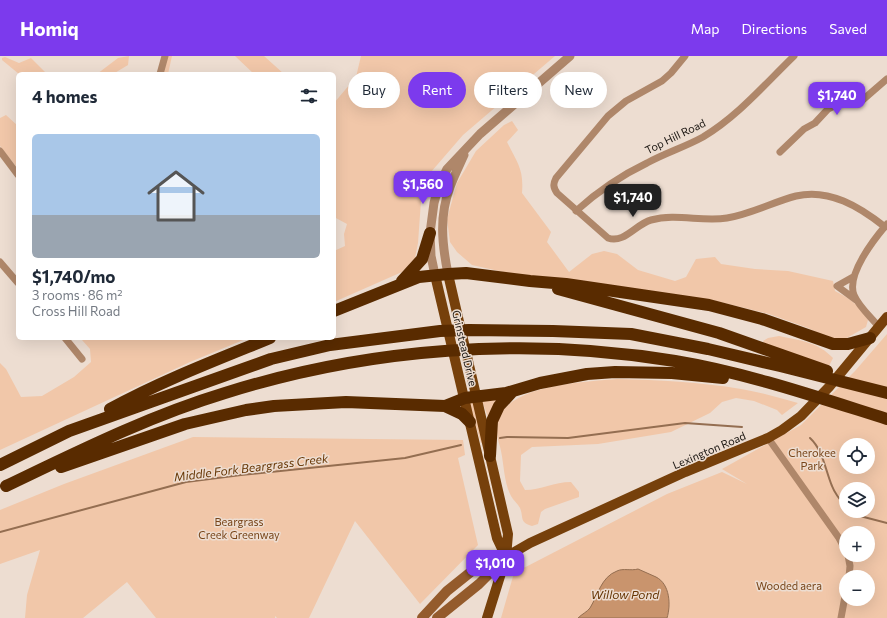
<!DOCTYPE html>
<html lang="en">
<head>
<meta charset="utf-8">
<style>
  :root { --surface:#fff; --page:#f2f2f3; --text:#1f2937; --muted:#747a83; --accent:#7c3aed }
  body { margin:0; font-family:Commissioner,sans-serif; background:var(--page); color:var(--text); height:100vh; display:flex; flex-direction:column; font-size:15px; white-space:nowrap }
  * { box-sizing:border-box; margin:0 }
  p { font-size:13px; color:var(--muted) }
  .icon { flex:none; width:22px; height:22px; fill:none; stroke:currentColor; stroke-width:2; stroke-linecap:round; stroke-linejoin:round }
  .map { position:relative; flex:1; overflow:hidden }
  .panel { position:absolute; left:16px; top:16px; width:320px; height:268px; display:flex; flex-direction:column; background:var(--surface); border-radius:6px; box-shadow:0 4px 16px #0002 }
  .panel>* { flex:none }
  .guide { position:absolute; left:348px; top:16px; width:380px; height:36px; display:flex; gap:8px }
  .tools { position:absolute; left:839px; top:382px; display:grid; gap:8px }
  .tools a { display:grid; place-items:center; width:36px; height:36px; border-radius:50%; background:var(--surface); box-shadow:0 4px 16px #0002; font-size:20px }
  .price { position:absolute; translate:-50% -34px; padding:0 9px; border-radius:8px; background:var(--accent); color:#fff; font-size:13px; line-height:26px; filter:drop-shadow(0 1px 2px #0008) }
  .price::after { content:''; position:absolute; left:50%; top:24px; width:12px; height:9px; margin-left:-6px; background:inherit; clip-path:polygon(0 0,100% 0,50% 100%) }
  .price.selected { background:#222; color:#fff }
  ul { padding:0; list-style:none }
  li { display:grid; align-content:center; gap:8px; height:212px; padding:0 16px }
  li span { display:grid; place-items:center; height:124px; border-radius:6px; color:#555 }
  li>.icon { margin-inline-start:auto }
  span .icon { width:72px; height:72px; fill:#fffc; stroke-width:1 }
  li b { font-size:17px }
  h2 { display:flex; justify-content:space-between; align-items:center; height:48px; padding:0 16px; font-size:17px }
  .tag { padding:0 14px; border-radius:18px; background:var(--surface); box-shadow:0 4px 16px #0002; font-size:14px; line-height:36px }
  .tag.selected { background:var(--accent); color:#fff }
  header { display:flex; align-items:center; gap:24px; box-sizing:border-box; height:56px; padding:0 20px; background:var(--accent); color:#fff }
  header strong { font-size:19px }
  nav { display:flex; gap:22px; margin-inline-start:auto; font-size:14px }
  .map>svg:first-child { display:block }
  .green { fill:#f1c7a9; fill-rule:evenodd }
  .water { fill:#c9946d; stroke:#946e51 }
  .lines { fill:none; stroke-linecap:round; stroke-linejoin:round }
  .stream { stroke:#946e51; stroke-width:2 }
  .minor { stroke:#af876a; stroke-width:7 }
  .tertiary { stroke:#af876a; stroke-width:9 }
  .secondary { stroke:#945b2c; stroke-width:10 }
  .primary { stroke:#76400b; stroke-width:10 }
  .motorway { stroke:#592b00; stroke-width:12 }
  .labels { text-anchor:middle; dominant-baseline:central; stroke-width:3; stroke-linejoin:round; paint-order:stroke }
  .street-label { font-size:11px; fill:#1a1511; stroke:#edddd1 }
  .park-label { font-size:11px; fill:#784519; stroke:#edddd1 }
  .water-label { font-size:12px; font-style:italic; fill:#663503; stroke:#edddd1 }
</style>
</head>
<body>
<header>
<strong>Homiq</strong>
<nav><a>Map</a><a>Directions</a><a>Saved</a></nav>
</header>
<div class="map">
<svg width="887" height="562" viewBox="0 0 887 562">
  <rect width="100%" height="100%" fill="#edddd1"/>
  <path class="green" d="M 129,0 L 128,9 L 113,18 L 97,18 L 118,2 Z
    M 167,0 L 172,0 L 168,18 L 163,18 Z
    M 235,0 L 264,0 L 284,18 L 254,18 Z
    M 361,0 L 555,0 L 463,79 L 431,116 L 421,145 L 418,187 L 415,202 L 402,216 L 334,246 L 334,195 L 345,190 L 344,178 L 347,168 L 334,161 L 334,47 L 356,21 Z
    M 5,1 L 19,7 L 31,2 L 47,18 L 19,18 L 2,4 L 2,2 Z
    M 6,59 L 18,70 L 18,113 L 0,90 L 0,62 Z
    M 512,65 L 518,74 L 507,86 C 517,106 524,113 522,137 L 551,176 L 547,186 L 569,216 L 592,198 L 604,195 L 617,198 L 638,214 L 675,225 L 686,221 L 696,203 L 715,201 L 721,208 L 755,213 L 788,215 L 833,225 L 835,235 C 849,242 861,250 868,264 L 866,271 L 845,283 L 828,282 L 808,272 L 769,258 L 712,244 L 503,216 L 472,209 L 457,196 L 450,186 L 447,163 L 457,127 L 476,95 L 504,69 Z
    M 887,278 L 887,562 L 501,562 L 514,517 L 667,438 L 722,416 L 747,428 L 722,413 L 801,369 L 855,315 ZM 846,389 L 868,389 L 868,411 L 846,411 ZM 846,433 L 868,433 L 868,455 L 846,455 ZM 846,477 L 868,477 L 868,499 L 846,499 ZM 846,521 L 868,521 L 868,543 L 846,543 Z
    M 779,280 C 799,284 818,286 833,302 L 829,310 L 765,288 L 763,285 L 768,282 Z
    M 83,282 L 248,282 L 190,306 L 0,394 L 0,307 L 6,313 L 21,341 L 42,340 L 74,321 L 91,306 L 90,293 L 82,284 Z
    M 617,323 C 659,324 700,326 741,333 C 760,336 779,342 798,347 L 782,359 L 777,354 L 772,352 L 754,345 L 736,342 L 722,346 L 710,357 L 671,376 L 598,388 L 532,391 L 521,399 L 520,425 L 525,434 C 541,434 554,426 571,426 L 579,436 L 579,441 L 545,453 L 541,456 L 538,468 L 532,470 C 519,466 524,462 520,452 C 518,448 513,444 511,440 C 504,427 504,409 501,395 C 500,389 497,383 497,377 C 497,370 498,359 503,354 C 525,328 585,326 617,323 Z
    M 499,343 L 488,361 L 482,345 Z
    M 473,345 L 483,386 L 481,387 L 469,346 Z
    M 193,381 L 463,384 L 465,399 L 458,402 L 478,489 L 420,548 L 355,465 L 309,562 L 277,562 L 275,560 L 275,562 L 156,562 L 127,526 L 83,562 L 25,562 L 27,539 L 40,494 L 0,508 L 0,454 L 64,428 Z"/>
  <path class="water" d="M 638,513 C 644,516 650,518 656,521 C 670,528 671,549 667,562 L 578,562 C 582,558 587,556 590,552 C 598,539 601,521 617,515 C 623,512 631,515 638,513 Z"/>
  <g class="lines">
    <path class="stream" d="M 500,382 L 507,381 L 568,382 L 685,367 L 742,371
      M 810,382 C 823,394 825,413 832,430 C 835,438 840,444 846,451
      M 851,455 L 860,460 L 887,467
      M 0,476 L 186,426 L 241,419 L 405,402 L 461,389"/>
    <path class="minor" d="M 685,0 L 671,17 L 662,25 L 626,45 L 608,60 L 556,122 C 553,128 553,131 557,137 L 608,182 C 624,188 636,168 651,164 C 676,157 702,166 727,162 C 751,158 773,146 796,140 C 829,132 860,151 885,171
      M 160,18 L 165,0
      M 0,95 L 18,119
      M 780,96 L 804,73 L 815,67 L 828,53 L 838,48 L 852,47 L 858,48 L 887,23
      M 576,155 C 597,136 622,119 647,107 C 665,97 685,91 703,81 C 738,60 765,28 794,0
      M 0,206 L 18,227
      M 853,221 L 837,230 L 856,244
      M 879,271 C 871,261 859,251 854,239 C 846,219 874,183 887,168
      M 65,282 L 82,303
      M 768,382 L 839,482 L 846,495
      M 848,499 L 850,510 L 849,521
      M 841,562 L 846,535"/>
    <path class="tertiary" d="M 448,218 C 442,188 439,160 450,131 C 454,120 459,110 464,99
      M 435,219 L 431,200 L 430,177 L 434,147 L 438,132 L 447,113 L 480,78 L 570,0"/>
    <path class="secondary" d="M 422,562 L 447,535 L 482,507 L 506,501
      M 437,562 L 479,528 L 506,501"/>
    <path class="primary" d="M 448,218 L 508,478 L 506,501 L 487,562
      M 435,219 L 497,482 L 506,501
      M 506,501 L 530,487 L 685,416 L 768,382 L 782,374 L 801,360 L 829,331 L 887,261"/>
    <path class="motorway" d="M 402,225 L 422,203 L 430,177
      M 558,233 L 719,277 L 827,315
      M 334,255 L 419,221 L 448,218 L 466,217 L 530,225 L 566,228 L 709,249 L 762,263 L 833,288 L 848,288 L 870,282
      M 445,350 L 462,358 L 470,366
      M 110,353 C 161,325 216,304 270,282
      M 490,400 L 492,365 L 499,350 L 512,336
      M 0,409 L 69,375 L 271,303 L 330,289 L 440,275 L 469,274 L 553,275 L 631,278 L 708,293 L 780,310 L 887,337
      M 61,411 L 185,368 L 246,354 L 274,350 L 346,346 L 445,350 L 465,342 L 506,337 L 540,327 L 587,318 L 615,316 L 672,317 L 723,322
      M 6,430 C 77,396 149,360 225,337 C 368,292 526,280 675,305 C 747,317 817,341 887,363"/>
  </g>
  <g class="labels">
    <g class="street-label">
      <text transform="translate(675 80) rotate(-26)">Top Hill Road</text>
      <text transform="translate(465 292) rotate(77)">Grinstead Drive</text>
      <text transform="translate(709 394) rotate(-23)">Lexington Road</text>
    </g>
    <g class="park-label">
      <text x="812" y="396">Cherokee<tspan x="812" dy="13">Park</tspan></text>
      <text x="239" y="465">Beargrass<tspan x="239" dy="13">Creek Greenway</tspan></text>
      <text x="789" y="529">Wooded aera</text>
    </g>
    <g class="water-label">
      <text transform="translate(251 411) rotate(-7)">Middle Fork Beargrass Creek</text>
      <text x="625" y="538">Willow Pond</text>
    </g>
  </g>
</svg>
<div class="tools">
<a><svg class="icon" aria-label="locate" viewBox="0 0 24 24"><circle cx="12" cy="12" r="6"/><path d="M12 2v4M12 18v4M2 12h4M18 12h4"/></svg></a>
<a><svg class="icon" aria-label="layers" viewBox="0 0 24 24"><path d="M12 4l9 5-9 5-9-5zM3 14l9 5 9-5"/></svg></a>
<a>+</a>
<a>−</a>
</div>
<b class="price" style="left:837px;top:60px">$1,740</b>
<b class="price" style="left:423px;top:149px">$1,560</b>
<b class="price selected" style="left:633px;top:162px">$1,740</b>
<b class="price" style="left:495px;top:528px">$1,010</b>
<div class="guide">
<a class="tag">Buy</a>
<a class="tag selected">Rent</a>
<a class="tag">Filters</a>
<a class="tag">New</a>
</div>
<section class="panel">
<h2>4 homes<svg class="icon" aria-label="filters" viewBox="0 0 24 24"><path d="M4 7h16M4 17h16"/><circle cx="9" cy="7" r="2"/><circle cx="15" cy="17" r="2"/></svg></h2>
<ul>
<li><span style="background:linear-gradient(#a9c7e8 65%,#9aa5b1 0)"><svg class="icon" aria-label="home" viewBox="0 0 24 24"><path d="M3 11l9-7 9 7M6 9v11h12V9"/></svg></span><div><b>$1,740/mo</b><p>3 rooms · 86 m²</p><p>Cross Hill Road</p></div></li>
</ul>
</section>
</div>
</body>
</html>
